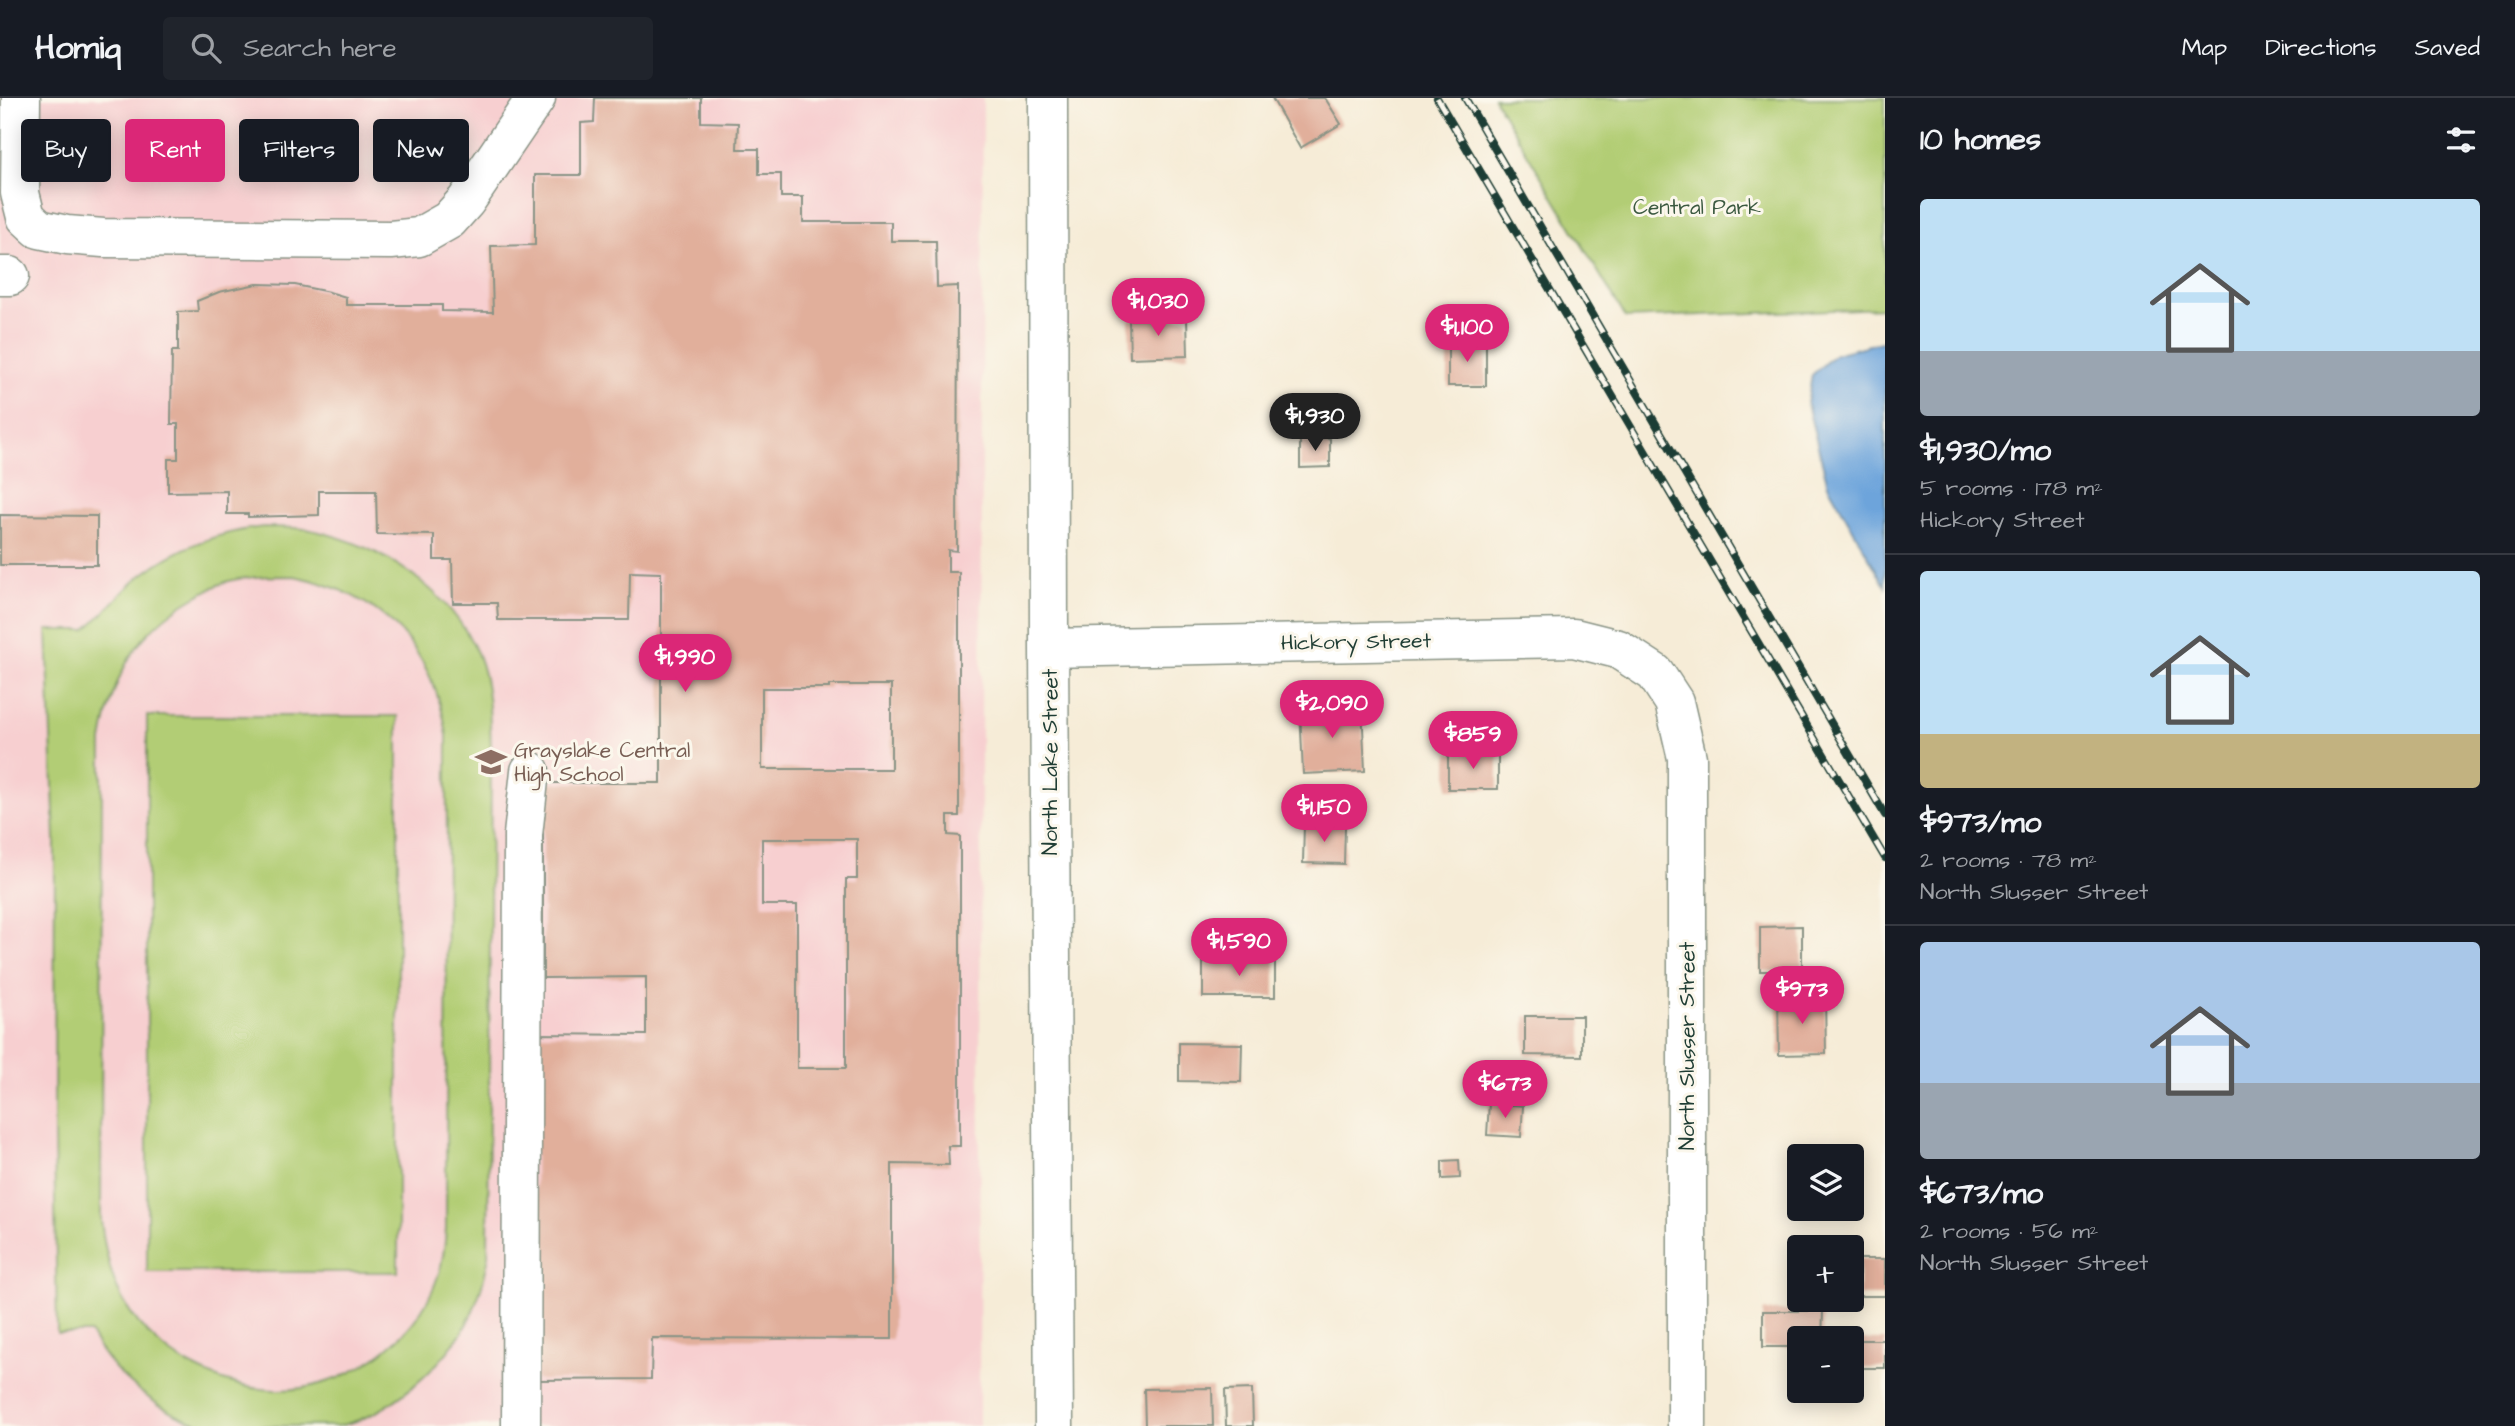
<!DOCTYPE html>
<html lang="en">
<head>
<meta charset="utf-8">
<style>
  :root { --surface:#171b24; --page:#20242c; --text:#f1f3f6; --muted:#9ea1a6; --line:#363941; --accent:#db2777 }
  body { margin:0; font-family:"Architects Daughter",sans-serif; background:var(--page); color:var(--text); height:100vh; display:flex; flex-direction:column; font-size:26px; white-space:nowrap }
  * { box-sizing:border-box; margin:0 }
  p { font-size:23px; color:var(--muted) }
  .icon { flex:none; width:38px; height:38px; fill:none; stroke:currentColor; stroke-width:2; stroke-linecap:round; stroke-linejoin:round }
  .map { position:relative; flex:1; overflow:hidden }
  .details { display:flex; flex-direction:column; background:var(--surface); width:630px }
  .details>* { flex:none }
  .guide { position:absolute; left:21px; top:21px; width:665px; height:63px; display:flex; gap:14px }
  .fabs { position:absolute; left:1787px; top:1046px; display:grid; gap:14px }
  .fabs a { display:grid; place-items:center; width:77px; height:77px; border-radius:7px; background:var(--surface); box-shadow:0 4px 18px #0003; font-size:35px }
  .price { position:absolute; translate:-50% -60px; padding:0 16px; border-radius:24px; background:var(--accent); color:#fff; font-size:23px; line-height:46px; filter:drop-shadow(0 2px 4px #0008) }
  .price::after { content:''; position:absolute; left:50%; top:42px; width:21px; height:16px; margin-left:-10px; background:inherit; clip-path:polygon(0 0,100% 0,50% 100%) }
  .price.on { background:#222; color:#fff }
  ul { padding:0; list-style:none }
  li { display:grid; align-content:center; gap:14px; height:371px; padding:0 35px }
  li+li { border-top:2px solid var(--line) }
  li span { display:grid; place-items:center; height:217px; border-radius:7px; color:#555 }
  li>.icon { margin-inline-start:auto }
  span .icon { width:126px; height:126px; fill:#fffc; stroke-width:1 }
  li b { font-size:30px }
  h2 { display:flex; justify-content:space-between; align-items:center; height:84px; padding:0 35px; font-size:30px }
  .pill { padding:0 24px; border-radius:7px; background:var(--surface); box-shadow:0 4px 18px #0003; font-size:24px; line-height:63px }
  .pill.on { background:var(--accent); color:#fff }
  header { display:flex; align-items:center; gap:42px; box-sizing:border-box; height:98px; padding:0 35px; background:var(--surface); border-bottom:2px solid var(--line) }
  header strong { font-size:33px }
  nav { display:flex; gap:38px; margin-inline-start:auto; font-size:24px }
  .search { width:490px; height:63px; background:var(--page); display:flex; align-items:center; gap:18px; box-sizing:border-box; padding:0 24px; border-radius:7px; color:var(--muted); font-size:26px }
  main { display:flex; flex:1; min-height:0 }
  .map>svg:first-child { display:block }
  .built { fill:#f7cfd0 }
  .green { fill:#b2cd74; stroke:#688554; stroke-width:2; fill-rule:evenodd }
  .water { fill:#6da4db; stroke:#467088; stroke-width:2 }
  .building { fill:#e1af9b; fill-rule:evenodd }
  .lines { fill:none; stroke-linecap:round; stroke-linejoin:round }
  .minor-casing { stroke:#8a9486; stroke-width:41 }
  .minor { stroke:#fff; stroke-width:38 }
  .rail-casing { stroke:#1f3d34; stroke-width:8 }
  .rail { stroke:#fbf7ec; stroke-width:5; stroke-dasharray:16; stroke-linecap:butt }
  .labels { text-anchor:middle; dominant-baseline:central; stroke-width:6; stroke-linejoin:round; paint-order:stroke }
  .park-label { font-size:21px; fill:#3c5a41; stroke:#fbf7ec }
  .street-label { font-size:21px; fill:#1f3d34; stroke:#fbf7ec }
  .education-label { font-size:21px; fill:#785e54; stroke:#fbf7ec; text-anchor:start }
</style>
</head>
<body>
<header>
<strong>Homiq</strong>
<div class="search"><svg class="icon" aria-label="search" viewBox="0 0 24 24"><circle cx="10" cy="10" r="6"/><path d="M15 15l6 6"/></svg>Search here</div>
<nav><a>Map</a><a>Directions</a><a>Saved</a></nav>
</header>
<main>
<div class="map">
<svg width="1885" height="1328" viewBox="0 0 1885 1328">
  <rect width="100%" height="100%" fill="#fbf7ec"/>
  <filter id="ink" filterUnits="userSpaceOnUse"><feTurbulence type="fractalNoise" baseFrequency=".0143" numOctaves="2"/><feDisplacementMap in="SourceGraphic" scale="14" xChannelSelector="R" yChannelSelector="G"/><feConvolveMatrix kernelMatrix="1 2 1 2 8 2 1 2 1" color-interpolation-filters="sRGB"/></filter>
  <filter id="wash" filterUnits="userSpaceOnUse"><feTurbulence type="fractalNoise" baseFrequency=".00686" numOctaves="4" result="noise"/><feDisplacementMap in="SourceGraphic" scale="28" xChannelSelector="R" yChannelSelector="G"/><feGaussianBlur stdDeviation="1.57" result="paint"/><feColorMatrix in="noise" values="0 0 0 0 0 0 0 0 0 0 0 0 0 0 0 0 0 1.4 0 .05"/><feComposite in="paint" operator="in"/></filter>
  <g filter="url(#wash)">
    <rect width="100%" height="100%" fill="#f6ecd7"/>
    <path class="built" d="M 0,0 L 983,0 L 979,1328 L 0,1328 Z"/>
    <path class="green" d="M 1494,0 L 1885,0 L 1885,210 L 1626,220 Z
      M 263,429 C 279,429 296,429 311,432 C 380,447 450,490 478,557 C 490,587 490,621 491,653 L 488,1163 C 484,1182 479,1201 470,1219 C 449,1264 387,1320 337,1328 C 314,1328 286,1328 262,1328 C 246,1328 225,1328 209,1328 C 160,1316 113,1278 90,1235 L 57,1235 L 54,1033 L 55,741 L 47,532 L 85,532 C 106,515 122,492 143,476 C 178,449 220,434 263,429 ZM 294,478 C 381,496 433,549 447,637 L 446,1131 C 445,1147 443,1163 438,1178 C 417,1244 343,1294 274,1292 C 245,1291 218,1282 193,1269 C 161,1253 131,1223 117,1190 C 108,1168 104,1146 101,1123 L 102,643 C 113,577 135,533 195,499 C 206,493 218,486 229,483 C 251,478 272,478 294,478 Z
      M 147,618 L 398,618 L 398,1174 L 147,1174 Z"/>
    <path class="water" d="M 1885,243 L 1885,488 L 1828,387 L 1807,306 L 1812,277 L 1835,256 Z"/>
    <g id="blocks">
      <path class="building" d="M 595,0 L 701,0 L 701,24 L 738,25 L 737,51 L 759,51 L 759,76 L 781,76 L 781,99 L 803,99 L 803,124 L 891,124 L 891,143 L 936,143 L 937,189 L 958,188 L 957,453 L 948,452 L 948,474 L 959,474 L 959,718 L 948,718 L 948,737 L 960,738 L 960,1048 L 948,1048 L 949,1067 L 892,1066 L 892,1241 L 652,1240 L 651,1281 L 536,1282 L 535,936 L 646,937 L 646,879 L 543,880 L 543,685 L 661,685 L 661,475 L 630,474 L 629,522 L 498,522 L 497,505 L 453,505 L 452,462 L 434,462 L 434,437 L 377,436 L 376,393 L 319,393 L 319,417 L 248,419 L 248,416 L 227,416 L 227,393 L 168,394 L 168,361 L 178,361 L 178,326 L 171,326 L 172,253 L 178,253 L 178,214 L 198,213 L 197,203 L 219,194 L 257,186 L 295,187 L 329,194 L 346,199 L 346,207 L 442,207 L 442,213 L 493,214 L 491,148 L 535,147 L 535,77 L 581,77 L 581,25 L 594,24 ZM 829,587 L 891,587 L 891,671 L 762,671 L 762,590 L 829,590 ZM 762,741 L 857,741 L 857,781 L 846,781 L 846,970 L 797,970 L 797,807 L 762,807 Z
        M 1272,0 L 1325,0 L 1341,26 L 1300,50 Z
        M 1187,220 L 1188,258 L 1130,260 L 1129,222 Z
        M 1448,243 L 1486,243 L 1486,288 L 1448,288 Z
        M 1330,340 L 1330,369 L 1300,370 L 1300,341 Z
        M 0,417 L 97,418 L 97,467 L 0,467 Z
        M 1362,608 L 1365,673 L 1303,676 L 1300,610 Z
        M 1448,655 L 1498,655 L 1498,691 L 1448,691 Z
        M 1304,727 L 1345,728 L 1344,766 L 1303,765 Z
        M 1802,828 L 1802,873 L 1760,873 L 1760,829 Z
        M 1203,862 L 1275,862 L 1275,899 L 1203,899 Z
        M 1825,898 L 1826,956 L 1779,957 L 1778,899 Z
        M 1525,918 L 1582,918 L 1582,958 L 1525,957 Z
        M 1179,945 L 1242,946 L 1241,984 L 1179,983 Z
        M 1489,1005 L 1523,1008 L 1521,1039 L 1487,1037 Z
        M 1459,1062 L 1460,1080 L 1442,1081 L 1442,1063 Z
        M 1859,1161 L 1885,1161 L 1885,1198 L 1859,1198 Z
        M 1763,1213 L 1823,1213 L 1822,1241 L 1799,1241 L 1799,1249 L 1763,1249 Z
        M 1853,1242 L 1885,1242 L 1885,1270 L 1853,1270 Z
        M 1212,1290 L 1213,1328 L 1145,1328 L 1144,1291 Z
        M 1252,1291 L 1253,1328 L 1226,1328 L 1225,1292 Z"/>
    </g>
  </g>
  <g filter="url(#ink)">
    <use href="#blocks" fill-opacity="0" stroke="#8a9486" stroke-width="2"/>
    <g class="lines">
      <defs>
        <path id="minor" d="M 21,0 L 20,95 L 26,119 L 39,131 L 67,137 L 103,140 L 391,142 L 419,139 L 449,122 L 466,103 L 536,0
          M 1048,0 L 1049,550 L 1054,1328
          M 0,178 L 10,178
          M 1049,550 L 1574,540 L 1618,551 L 1655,575 L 1674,604 L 1687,660 L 1687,1328
          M 521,1328 L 523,737 L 530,673"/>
      </defs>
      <use href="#minor" class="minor-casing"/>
      <use href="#minor" class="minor"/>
      <defs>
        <path id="rail" d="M 1437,0 L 1885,760
          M 1465,0 L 1885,717"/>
      </defs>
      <use href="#rail" class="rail-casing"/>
      <use href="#rail" class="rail"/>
    </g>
  </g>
  <defs>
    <symbol id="school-bare" viewBox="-9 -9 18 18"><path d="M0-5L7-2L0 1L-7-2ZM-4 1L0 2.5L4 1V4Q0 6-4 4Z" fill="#8d6e63" stroke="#fbf7ec" stroke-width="2.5" paint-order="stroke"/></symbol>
  </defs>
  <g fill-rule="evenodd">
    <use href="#school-bare" x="469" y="642" width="44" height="44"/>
  </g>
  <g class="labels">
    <g class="park-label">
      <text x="1697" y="109">Central Park</text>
    </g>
    <g class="street-label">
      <text transform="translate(1356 544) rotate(-1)">Hickory Street</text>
      <text transform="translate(1050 664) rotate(-90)">North Lake Street</text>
      <text transform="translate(1687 948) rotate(-90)">North Slusser Street</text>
    </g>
    <g class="education-label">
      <text x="514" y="652">Grayslake Central<tspan x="514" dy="24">High School</tspan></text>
    </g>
  </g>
</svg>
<div class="fabs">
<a><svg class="icon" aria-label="layers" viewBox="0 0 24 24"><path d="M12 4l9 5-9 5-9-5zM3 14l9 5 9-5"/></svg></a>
<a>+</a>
<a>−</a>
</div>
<b class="price" style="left:1158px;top:240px">$1,030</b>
<b class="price" style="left:1467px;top:266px">$1,100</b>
<b class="price on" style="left:1315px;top:355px">$1,930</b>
<b class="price" style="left:685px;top:596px">$1,990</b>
<b class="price" style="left:1332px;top:642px">$2,090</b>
<b class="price" style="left:1473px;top:673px">$859</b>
<b class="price" style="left:1324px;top:746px">$1,150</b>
<b class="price" style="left:1239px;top:880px">$1,590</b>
<b class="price" style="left:1802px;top:928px">$973</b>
<b class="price" style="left:1505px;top:1022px">$673</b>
<div class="guide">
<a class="pill">Buy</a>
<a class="pill on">Rent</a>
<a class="pill">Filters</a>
<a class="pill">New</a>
</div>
</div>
<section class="details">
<h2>10 homes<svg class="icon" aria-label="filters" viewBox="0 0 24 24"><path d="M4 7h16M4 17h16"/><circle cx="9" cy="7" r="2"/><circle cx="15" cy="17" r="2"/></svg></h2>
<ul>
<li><span style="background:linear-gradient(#bfe0f5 70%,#9aa5b1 0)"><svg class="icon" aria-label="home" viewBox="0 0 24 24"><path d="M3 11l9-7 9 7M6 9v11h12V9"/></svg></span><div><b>$1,930/mo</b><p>5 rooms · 178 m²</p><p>Hickory Street</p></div></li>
<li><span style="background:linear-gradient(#bfe0f5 75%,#c2b280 0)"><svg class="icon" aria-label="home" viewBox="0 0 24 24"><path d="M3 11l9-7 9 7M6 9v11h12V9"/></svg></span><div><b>$973/mo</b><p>2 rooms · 78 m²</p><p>North Slusser Street</p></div></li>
<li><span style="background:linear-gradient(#a9c7e8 65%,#9aa5b1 0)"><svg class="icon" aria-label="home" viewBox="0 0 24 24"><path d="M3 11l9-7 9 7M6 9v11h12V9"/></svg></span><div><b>$673/mo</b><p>2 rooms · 56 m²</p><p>North Slusser Street</p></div></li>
</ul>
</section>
</main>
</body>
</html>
